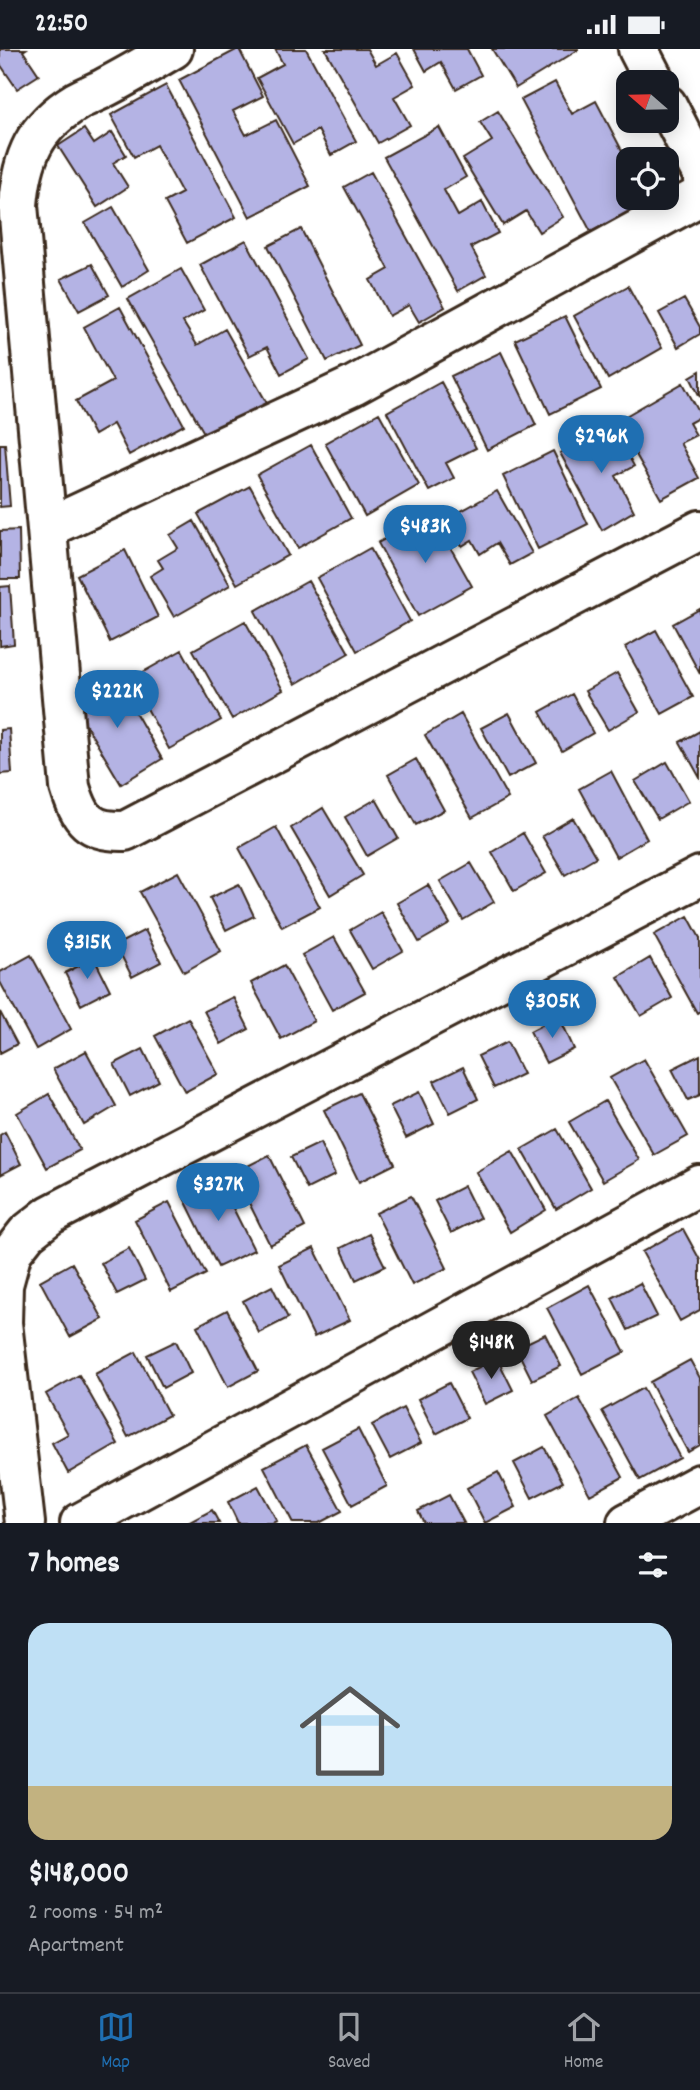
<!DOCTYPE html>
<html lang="en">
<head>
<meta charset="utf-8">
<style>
  :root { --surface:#171b24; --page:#20242c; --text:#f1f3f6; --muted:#9ea1a6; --line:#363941; --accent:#1f6fb2 }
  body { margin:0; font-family:Dekko,sans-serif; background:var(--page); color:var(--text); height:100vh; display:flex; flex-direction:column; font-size:26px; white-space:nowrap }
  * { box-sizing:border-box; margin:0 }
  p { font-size:23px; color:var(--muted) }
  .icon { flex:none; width:38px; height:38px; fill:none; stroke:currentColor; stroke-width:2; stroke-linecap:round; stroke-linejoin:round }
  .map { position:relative; height:1474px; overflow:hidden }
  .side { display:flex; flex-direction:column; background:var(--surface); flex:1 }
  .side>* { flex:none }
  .needle { width:46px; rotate:290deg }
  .fabs { position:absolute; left:616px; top:21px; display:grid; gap:14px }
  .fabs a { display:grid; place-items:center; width:63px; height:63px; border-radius:14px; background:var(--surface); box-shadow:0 4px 18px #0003; font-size:35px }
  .price { position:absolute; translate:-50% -60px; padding:0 16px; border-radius:24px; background:var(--accent); color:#fff; font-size:23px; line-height:46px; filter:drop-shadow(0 2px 4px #0008) }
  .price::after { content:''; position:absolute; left:50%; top:42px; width:21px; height:16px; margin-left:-10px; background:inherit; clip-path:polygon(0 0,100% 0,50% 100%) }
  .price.current { background:#222; color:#fff }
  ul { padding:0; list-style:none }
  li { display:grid; align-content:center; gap:14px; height:371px; padding:0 28px }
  li span { display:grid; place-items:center; height:217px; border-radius:21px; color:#555 }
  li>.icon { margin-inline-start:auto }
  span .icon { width:126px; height:126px; fill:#fffc; stroke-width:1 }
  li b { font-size:30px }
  h2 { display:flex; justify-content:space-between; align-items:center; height:84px; padding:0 28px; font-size:30px }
  .status { display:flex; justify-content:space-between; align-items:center; height:49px; padding:0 35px; background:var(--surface); direction:ltr }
  .status svg { height:19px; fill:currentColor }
  .menu { display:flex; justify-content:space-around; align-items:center; height:98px; border-top:2px solid var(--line); background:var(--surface); font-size:19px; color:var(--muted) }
  .menu a { display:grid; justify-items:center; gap:4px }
  .menu .current { color:var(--accent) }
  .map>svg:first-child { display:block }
  .building { fill:#b4b3e4; stroke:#3b2a1e; stroke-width:2 }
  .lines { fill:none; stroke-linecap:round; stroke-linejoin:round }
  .minor-casing { stroke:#3b2a1e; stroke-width:44 }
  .minor { stroke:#fff; stroke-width:38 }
</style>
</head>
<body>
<div class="status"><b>22:50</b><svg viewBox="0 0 49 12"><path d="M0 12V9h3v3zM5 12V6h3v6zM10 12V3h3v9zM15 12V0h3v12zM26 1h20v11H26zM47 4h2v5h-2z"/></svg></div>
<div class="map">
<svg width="700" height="1474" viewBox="0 0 700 1474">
  <rect width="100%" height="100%" fill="#fff"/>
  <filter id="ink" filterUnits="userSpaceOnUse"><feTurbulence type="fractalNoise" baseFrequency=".0143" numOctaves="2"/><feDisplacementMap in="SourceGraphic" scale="14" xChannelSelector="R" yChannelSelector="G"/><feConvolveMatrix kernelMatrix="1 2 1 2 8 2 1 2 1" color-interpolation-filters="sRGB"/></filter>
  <g filter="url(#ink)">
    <path class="building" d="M 0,0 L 26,0 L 23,2 L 39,26 L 17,40 L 0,15 Z
      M 238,0 L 239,0 L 263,47 L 233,62 L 246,86 L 276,71 L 310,137 L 250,168 L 179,31 Z
      M 275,0 L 306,0 L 356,92 L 331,106 L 318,81 L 293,95 L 257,29 L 283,15 Z
      M 325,0 L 367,0 L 376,16 L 397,4 L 415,36 L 394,48 L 410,76 L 378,94 Z
      M 414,0 L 467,0 L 481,26 L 456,40 L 441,13 L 426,22 Z
      M 492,0 L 578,0 L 578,1 L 516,39 Z
      M 555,33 L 572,65 L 596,52 L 628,113 L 628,149 L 647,149 L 649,152 L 591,183 L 521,51 Z
      M 166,36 L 236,168 L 187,194 L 165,153 L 182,144 L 156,96 L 134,108 L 111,66 Z
      M 498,62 L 563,168 L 539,183 L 526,162 L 503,176 L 463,110 L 492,92 L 480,73 Z
      M 439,78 L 466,128 L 444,141 L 458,167 L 482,153 L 498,184 L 471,198 L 486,226 L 458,242 L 384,108 Z
      M 84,80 L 94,95 L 112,83 L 126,106 L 113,114 L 128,138 L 97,158 L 58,97 Z
      M 371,123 L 445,258 L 419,273 L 409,256 L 389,267 L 370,231 L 389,220 L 344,138 Z
      M 113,158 L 149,221 L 122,238 L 85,174 Z
      M 301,180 L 360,296 L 327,312 L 268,197 Z
      M 246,191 L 309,310 L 281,325 L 267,298 L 249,307 L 200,216 Z
      M 92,215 L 109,246 L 79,262 L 61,230 Z
      M 181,220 L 204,261 L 183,273 L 197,296 L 225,280 L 268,356 L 208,391 L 128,250 Z
      M 628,237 L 662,299 L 608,330 L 574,267 Z
      M 684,250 L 700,278 L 700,285 L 678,298 L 659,264 Z
      M 120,258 L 184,376 L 129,406 L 113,375 L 94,386 L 76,352 L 113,332 L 84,278 Z
      M 565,267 L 601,340 L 550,365 L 515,291 Z
      M 501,303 L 536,376 L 487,401 L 451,327 Z
      M 700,322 L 700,348 L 690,328 Z
      M 441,333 L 476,399 L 446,414 L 454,429 L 429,442 L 387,363 Z
      M 683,334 L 700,365 L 700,368 L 689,374 L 696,386 L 680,394 L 699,429 L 661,450 L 617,372 Z
      M 379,364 L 419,436 L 365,467 L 325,394 Z
      M 611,375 L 634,417 L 616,427 L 634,462 L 602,481 L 560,404 Z
      M 0,395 L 5,395 L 10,457 L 0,458 Z
      M 311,396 L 351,469 L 298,499 L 257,426 Z
      M 553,402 L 588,475 L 538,500 L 503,427 Z
      M 250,437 L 288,506 L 237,535 L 198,465 Z
      M 497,442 L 532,504 L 510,516 L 497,494 L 480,505 L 472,491 L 462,497 L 447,470 Z
      M 431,464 L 472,537 L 418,567 L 378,494 Z
      M 194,472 L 230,536 L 174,568 L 150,527 L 163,519 L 158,511 L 178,499 L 170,486 Z
      M 19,481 L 20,530 L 0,530 L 0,482 Z
      M 370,499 L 410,572 L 357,602 L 317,529 Z
      M 125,501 L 158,568 L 110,593 L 77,526 Z
      M 308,532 L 349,604 L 295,635 L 255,562 Z
      M 10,537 L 14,595 L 0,597 L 0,538 Z
      M 700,560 L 700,625 L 673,575 Z
      M 245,572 L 283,641 L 232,670 L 193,601 Z
      M 656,581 L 693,648 L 662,665 L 625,598 Z
      M 182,601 L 221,671 L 169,700 L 131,630 Z
      M 617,624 L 639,663 L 608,681 L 585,642 Z
      M 115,628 L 162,710 L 121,735 L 72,653 Z
      M 572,645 L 593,684 L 562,702 L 540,663 Z
      M 509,664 L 536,714 L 508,729 L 481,679 Z
      M 461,665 L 508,749 L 472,769 L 425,686 Z
      M 9,680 L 12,724 L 0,725 L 0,681 Z
      M 700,682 L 700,729 L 680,693 Z
      M 416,710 L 444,761 L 416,776 L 388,726 Z
      M 667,713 L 689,752 L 658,770 L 635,732 Z
      M 611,722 L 647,790 L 616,808 L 579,740 Z
      M 376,750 L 398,789 L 367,807 L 345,768 Z
      M 323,759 L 363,826 L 330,846 L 291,779 Z
      M 573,769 L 596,808 L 565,826 L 542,787 Z
      M 276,778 L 320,858 L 282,878 L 239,799 Z
      M 523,784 L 546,824 L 514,842 L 492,803 Z
      M 471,814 L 494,853 L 463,871 L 440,832 Z
      M 178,823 L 221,902 L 184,923 L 140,843 Z
      M 239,835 L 254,867 L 226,881 L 210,849 Z
      M 428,836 L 450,875 L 419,893 L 397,854 Z
      M 381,863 L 403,902 L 372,920 L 350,881 Z
      M 688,867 L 700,889 L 700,962 L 697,964 L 654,886 Z
      M 145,881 L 161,913 L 132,928 L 116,896 Z
      M 334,888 L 365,943 L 332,961 L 302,906 Z
      M 31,906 L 71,980 L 36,1000 L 0,933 L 0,923 Z
      M 94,909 L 110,941 L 81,956 L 65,924 Z
      M 650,909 L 672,949 L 641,967 L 618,928 Z
      M 284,916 L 314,972 L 281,990 L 251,934 Z
      M 233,948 L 249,980 L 221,995 L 204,962 Z
      M 0,963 L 17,995 L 0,1004 Z
      M 559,967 L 574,1000 L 546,1014 L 530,982 Z
      M 188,969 L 218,1025 L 185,1043 L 155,987 Z
      M 507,993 L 523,1025 L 494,1039 L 478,1007 Z
      M 143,1000 L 159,1032 L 130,1047 L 114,1015 Z
      M 86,1002 L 116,1057 L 84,1076 L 53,1020 Z
      M 700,1006 L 700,1046 L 688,1051 L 672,1020 Z
      M 644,1010 L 688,1087 L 654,1106 L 610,1029 Z
      M 463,1018 L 478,1050 L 450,1064 L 434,1032 Z
      M 419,1043 L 434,1075 L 406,1089 L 390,1057 Z
      M 359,1044 L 395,1115 L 359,1133 L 324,1061 Z
      M 49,1045 L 80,1101 L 47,1119 L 17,1064 Z
      M 605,1052 L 639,1111 L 603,1132 L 569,1073 Z
      M 557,1080 L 591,1139 L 556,1160 L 522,1100 Z
      M 5,1083 L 21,1115 L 0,1126 L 0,1086 Z
      M 320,1094 L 335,1126 L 307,1140 L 291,1108 Z
      M 512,1102 L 546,1161 L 510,1183 L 476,1123 Z
      M 269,1106 L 305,1178 L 270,1196 L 234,1124 Z
      M 218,1129 L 254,1201 L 218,1218 L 183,1147 Z
      M 464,1137 L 480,1169 L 451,1184 L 435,1152 Z
      M 411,1147 L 447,1219 L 412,1236 L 376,1164 Z
      M 169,1153 L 206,1225 L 171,1243 L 135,1171 Z
      M 683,1180 L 700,1211 L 700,1261 L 680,1272 L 642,1203 Z
      M 369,1185 L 385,1217 L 356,1231 L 341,1199 Z
      M 129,1199 L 145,1231 L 117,1245 L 101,1214 Z
      M 314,1199 L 350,1271 L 314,1288 L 279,1216 Z
      M 72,1214 L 103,1270 L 70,1288 L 40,1232 Z
      M 640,1234 L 657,1267 L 628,1281 L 612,1249 Z
      M 589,1236 L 625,1303 L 582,1325 L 547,1259 Z
      M 272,1237 L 288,1269 L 259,1284 L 243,1252 Z
      M 227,1261 L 258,1322 L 228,1338 L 197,1277 Z
      M 545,1285 L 561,1317 L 532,1331 L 516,1299 Z
      M 176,1292 L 191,1324 L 163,1339 L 147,1306 Z
      M 136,1303 L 169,1366 L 128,1388 L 95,1325 Z
      M 497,1309 L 513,1341 L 485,1355 L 469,1323 Z
      M 690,1311 L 700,1329 L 700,1396 L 688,1403 L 650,1333 Z
      M 79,1326 L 118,1395 L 68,1424 L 52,1394 L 68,1385 L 46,1345 Z
      M 449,1334 L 467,1369 L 436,1385 L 418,1350 Z
      M 643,1339 L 680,1409 L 640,1431 L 602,1362 Z
      M 579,1349 L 623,1428 L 590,1446 L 547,1367 Z
      M 403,1359 L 421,1394 L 390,1410 L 372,1376 Z
      M 358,1380 L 387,1437 L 352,1456 L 322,1399 Z
      M 306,1396 L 342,1462 L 319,1474 L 293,1474 L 264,1418 Z
      M 544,1398 L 563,1433 L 532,1449 L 514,1414 Z
      M 498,1423 L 516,1458 L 485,1474 L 467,1439 Z
      M 258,1437 L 277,1472 L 272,1474 L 238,1474 L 228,1453 Z
      M 449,1446 L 464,1474 L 424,1474 L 418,1462 Z
      M 212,1461 L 219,1474 L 188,1474 Z"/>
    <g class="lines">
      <defs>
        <path id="minor" d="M 173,0 C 151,13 129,26 106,38 C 97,43 86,47 77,52 C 34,78 22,108 18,156 L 70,738 C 80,771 89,783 125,782 L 700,481
          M 638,0 L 655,33
          M 667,56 L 700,121
          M 47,479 L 353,337 L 700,147
          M 25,1474 L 2,1274 L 3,1236 L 12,1203 L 27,1184 L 50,1166 L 700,827
          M 80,1474 L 700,1136
          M 627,1474 L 700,1435"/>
      </defs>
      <use href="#minor" class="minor-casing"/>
      <use href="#minor" class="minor"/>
    </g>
  </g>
</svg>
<div class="fabs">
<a><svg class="needle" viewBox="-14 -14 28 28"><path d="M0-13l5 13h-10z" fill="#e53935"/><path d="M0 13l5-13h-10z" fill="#9ea1a6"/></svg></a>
<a><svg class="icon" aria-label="locate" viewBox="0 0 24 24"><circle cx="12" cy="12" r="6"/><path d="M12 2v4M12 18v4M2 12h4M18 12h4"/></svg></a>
</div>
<b class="price" style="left:601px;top:426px">$296K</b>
<b class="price" style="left:425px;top:516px">$483K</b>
<b class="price" style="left:117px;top:681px">$222K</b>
<b class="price" style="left:87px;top:932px">$315K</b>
<b class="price" style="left:552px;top:991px">$305K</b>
<b class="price" style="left:218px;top:1174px">$327K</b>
<b class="price current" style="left:491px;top:1332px">$148K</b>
</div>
<section class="side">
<h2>7 homes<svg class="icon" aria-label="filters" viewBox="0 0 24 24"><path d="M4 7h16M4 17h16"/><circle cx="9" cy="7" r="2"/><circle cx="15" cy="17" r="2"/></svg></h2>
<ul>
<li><span style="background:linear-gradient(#bfe0f5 75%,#c2b280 0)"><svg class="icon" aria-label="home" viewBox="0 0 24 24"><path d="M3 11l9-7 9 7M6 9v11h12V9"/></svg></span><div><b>$148,000</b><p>2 rooms · 54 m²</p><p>Apartment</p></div></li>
</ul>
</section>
<nav class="menu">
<a class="current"><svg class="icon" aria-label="map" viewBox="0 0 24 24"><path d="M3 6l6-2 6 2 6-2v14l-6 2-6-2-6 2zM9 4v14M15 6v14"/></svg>Map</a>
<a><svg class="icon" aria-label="saved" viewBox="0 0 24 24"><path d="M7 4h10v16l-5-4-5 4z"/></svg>Saved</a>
<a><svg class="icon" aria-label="home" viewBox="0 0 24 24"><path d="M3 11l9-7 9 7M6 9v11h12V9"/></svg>Home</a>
</nav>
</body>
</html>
